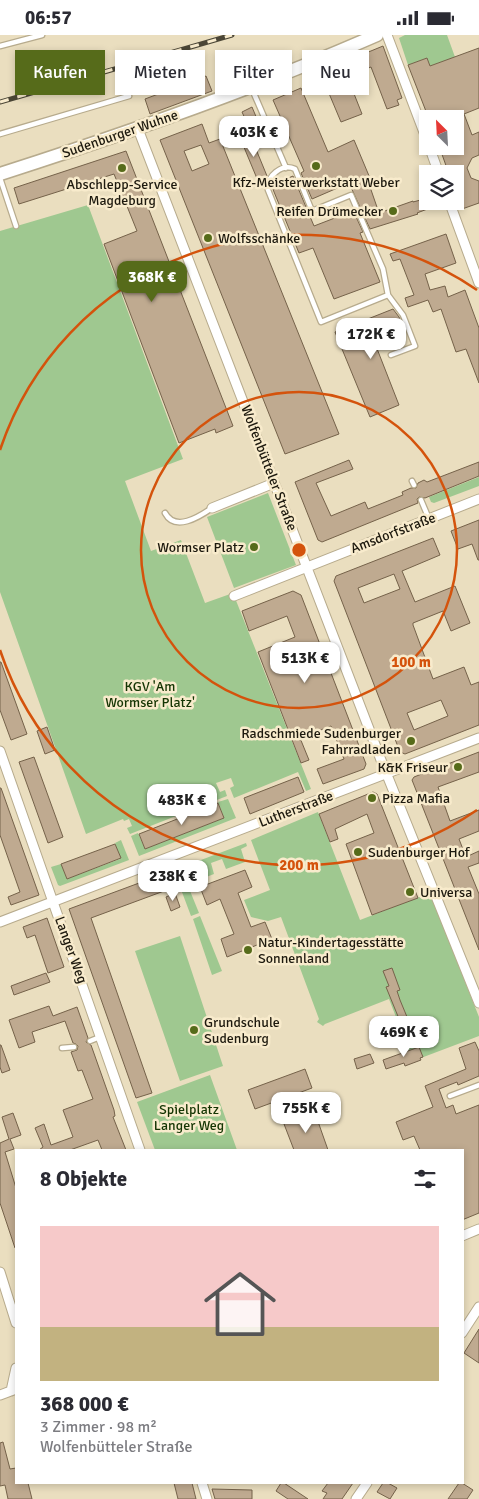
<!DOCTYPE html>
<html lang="de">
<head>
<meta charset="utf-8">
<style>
  :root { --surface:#fff; --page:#f2f2f3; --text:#2b2b33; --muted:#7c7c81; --accent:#566b1a }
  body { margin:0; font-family:Signika,sans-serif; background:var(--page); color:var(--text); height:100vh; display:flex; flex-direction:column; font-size:19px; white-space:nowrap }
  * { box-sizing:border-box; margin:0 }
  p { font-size:16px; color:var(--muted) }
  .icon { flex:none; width:28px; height:28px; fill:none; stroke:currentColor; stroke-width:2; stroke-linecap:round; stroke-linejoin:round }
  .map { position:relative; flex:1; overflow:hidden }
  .drawer { position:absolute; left:15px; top:1114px; width:449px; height:335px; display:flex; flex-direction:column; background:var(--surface); border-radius:0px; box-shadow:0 2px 8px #0003 }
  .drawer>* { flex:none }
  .hud { position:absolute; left:15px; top:15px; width:450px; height:45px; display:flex; gap:10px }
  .needle { width:32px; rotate:336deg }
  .tools { position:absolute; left:419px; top:75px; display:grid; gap:10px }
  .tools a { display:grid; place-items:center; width:45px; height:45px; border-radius:0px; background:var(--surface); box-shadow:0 2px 8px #0003; font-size:25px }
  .price { position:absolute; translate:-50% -42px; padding:0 11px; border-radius:10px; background:#fff; color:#222; font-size:16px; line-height:32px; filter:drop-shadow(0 1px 2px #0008) }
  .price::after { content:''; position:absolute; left:50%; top:30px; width:15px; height:11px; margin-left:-8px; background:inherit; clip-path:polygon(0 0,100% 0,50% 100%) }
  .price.active { background:var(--accent); color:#fff }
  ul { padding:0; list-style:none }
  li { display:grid; align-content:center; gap:10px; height:265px; padding:0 25px }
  li span { display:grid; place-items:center; height:155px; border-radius:0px; color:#555 }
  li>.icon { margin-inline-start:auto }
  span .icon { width:90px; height:90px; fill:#fffc; stroke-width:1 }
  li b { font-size:21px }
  h2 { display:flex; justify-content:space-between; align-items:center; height:60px; padding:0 25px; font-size:21px }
  .tag { padding:0 18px; border-radius:0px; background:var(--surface); box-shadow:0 2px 8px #0003; font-size:18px; line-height:45px }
  .tag.active { background:var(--accent); color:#fff }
  .status { display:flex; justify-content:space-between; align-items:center; height:35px; padding:0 25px; background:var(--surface); direction:ltr }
  .status svg { height:14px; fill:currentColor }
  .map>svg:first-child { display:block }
  .green { fill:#9fc890 }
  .building { fill:#bfaa90; stroke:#75624a; fill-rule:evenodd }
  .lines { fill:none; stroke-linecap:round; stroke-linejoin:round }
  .lane-casing { stroke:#b7ab8d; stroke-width:7 }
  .street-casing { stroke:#b7ab8d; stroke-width:11 }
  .secondary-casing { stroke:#b7ab8d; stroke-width:15 }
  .lane { stroke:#fff; stroke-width:4.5 }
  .street { stroke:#fff; stroke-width:9 }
  .secondary { stroke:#fff; stroke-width:12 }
  .rail-casing { stroke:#4b4636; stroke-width:5 }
  .rail { stroke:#f8ebcc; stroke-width:3; stroke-dasharray:9; stroke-linecap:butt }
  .ring { fill:none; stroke:#d4530c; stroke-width:2.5 }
  .poi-dot { fill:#566b1a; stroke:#f8ebcc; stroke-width:2 }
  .labels { text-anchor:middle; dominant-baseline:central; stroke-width:5; stroke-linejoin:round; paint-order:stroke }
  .street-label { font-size:14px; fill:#1d190e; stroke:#f8ebcc }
  .poi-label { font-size:14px; fill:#1d190e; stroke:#f8ebcc; text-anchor:start }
  .park-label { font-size:14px; fill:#143503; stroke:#f8ebcc }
  .centre { fill:#d4530c; stroke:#f8ebcc; stroke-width:2.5 }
  .ring-label { font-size:15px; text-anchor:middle; font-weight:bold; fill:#d4530c; stroke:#f8ebcc; stroke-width:5; stroke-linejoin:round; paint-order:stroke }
</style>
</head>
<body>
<div class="status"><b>06:57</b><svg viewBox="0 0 49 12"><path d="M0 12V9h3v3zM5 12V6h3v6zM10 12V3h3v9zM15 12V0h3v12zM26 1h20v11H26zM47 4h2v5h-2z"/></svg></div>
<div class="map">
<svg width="479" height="1464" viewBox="0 0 479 1464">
  <rect width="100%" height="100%" fill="#eadebf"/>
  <path class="green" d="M 405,0 L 447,0 L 455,22 L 430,31 L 427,23 L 408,30 L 399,3 Z
    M 88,170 L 183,424 L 125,446 L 151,516 L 181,505 L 205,568 L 233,558 L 311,754 L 306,756 L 298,737 L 234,763 L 230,753 L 234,751 L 231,743 L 216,748 L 220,757 L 225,755 L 227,761 L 130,799 L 127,793 L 132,791 L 129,784 L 124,786 L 123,784 L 86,799 L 0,557 L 0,196 Z
    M 479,442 L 479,451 L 434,468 L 431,467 L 429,462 Z
    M 268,458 L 296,530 L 234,553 L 207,482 Z
    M 228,764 L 236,783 L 139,821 L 131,801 L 138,798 L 145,814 L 224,783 L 218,767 Z
    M 318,777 L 360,885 L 430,858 L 479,982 L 479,1001 L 413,1026 L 389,964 L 325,989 L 323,991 L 317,987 L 319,984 L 281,882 L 268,886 L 251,882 L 244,865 L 270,855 L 251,805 Z
    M 121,805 L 129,825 L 60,851 L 58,850 L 51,832 L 61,829 L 67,844 L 120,824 L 115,808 Z
    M 246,808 L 247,811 L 241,814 L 245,827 L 226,834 L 222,824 L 211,828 L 214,839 L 196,846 L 198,851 L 194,853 L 185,831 Z
    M 177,835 L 180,842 L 184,841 L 199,878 L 191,881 L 174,836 Z
    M 200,881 L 222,936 L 212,940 L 193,884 Z
    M 180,901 L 223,1031 L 180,1046 L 135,916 Z
    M 210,1040 L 237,1115 L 155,1115 L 137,1067 Z"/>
  <path class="building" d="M 383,11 L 402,63 L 397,65 L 399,70 L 387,74 L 371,32 L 347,41 L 362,79 L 341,87 L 320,37 Z
    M 479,13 L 479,73 L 464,79 L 472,100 L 479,97 L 479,120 L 472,123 L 467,133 L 471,143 L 479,146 L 479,168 L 462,174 L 455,154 L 455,139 L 449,139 L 439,111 L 455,111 L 455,84 L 429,84 L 408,30 L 427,23 L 430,31 Z
    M 206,41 L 212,56 L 150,79 L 145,64 Z
    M 301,53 L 328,117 L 354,105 L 372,148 L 369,149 L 379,178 L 413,166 L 413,167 L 428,163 L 428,166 L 443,166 L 443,168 L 417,178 L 418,179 L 370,194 L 349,148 L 312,164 L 301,138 L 304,136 L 273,65 Z
    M 252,72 L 257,84 L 247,88 L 242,77 Z
    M 202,89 L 209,108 L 220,104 L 339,399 L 285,419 L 160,105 ZM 201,110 L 209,129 L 192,136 L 184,116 Z
    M 251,102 L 267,141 L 258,146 L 241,105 Z
    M 126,116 L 233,391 L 216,398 L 215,394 L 179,408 L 104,209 L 137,196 L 114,139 L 19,169 L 14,153 Z
    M 293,141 L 314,191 L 340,181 L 340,178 L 352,173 L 363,197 L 360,198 L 380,247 L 334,264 L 313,213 L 299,218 L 272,152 L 272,150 Z
    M 446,199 L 456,228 L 425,239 L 430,255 L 445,251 L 448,262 L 465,255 L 479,293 L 479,348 L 466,314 L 456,317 L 441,274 L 433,277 L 428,265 L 408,272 L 405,263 L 414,260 L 400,224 L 393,226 L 390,219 Z
    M 393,274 L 399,282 L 404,295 L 374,306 L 399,370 L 370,382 L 335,297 Z
    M 349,425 L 353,434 L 316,448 L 331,481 L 365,467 L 368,474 L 403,460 L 402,457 L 411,453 L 416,453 L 418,448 L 424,445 L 427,447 L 479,427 L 479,441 L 425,463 L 419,462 L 417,464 L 418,468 L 322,507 L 318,505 L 295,447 Z
    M 479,485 L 479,525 L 478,525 L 472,509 L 458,514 L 451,496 Z
    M 433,503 L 440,520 L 402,536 L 415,567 L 455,551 L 470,588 L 451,596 L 443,576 L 413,588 L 413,590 L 433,644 L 464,632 L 471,650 L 479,647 L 479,690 L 405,719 L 400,717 L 334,546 L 336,541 ZM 394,539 L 400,554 L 364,568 L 358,553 ZM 441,665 L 448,681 L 414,695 L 407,678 Z
    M 293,556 L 301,560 L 366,729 L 364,734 L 323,749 L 317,734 L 344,724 L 331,691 L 300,703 L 309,725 L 301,728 L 258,617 L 295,602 L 287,581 L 249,596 L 242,576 Z
    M 0,627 L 1,627 L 27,699 L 11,705 L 0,675 Z
    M 47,692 L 55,715 L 45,719 L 37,696 Z
    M 479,717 L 479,737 L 438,752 L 450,786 L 479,775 L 479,796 L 459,804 L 466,822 L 479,816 L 479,828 L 468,832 L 479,859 L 479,915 L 412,745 L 414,742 Z
    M 34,722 L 63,802 L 48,808 L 19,727 Z
    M 298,742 L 304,757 L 250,779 L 244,763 Z
    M 0,753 L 1,753 L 39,860 L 11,870 L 8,862 L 20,857 L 0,800 Z
    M 373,757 L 377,759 L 418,863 L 372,880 L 346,809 L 374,798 L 367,779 L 335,794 L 338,804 L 330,807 L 319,779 Z
    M 218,768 L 224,783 L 145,814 L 139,799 Z
    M 115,809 L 121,823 L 67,844 L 61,829 Z
    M 245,835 L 252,852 L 238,858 L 251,892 L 265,887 L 272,904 L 227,922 L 221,904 L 234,899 L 220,864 L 207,870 L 200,852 Z
    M 158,841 L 164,856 L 91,883 L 152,1058 L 136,1063 L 69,874 Z
    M 175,858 L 180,872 L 171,876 L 166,862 Z
    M 47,883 L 64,932 L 48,938 L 35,900 L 27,903 L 23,892 Z
    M 392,933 L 400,955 L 397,956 L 400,965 L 412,994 L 404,996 L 386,952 L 389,951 L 383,936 Z
    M 46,938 L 50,947 L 14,960 L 11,951 Z
    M 49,971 L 53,981 L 77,972 L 88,1003 L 86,1007 L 91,1010 L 114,1075 L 115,1081 L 113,1082 L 126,1115 L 102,1115 L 98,1105 L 70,1115 L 39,1115 L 43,1112 L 35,1093 L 44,1089 L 51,1110 L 73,1102 L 63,1075 L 93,1064 L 82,1035 L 78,1036 L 71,1017 L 77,1015 L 78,1011 L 76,1009 L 73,1008 L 65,986 L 32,997 L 35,1007 L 19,1013 L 9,985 Z
    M 475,1007 L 479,1016 L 479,1041 L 458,1050 L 457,1047 L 439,1054 L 446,1073 L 453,1070 L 456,1079 L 479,1070 L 479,1178 L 462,1185 L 462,1115 L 420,1115 L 414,1101 L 403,1105 L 396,1087 L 433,1072 L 425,1051 L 466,1034 L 459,1013 Z
    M 0,1010 L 1,1010 L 10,1035 L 2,1038 L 0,1032 Z
    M 419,1012 L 423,1022 L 420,1023 L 421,1025 L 405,1031 L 404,1028 L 386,1034 L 383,1025 Z
    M 370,1019 L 374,1028 L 357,1034 L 354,1024 Z
    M 305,1034 L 312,1053 L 255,1074 L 248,1055 Z
    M 13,1078 L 21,1100 L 10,1104 L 14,1114 L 5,1117 L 16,1153 L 16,1213 L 15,1213 L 0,1168 L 0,1108 L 9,1104 L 2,1082 Z
    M 315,1078 L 328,1115 L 294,1115 L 284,1089 Z
    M 479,1294 L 479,1328 L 464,1318 Z
    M 3,1407 L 10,1434 L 16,1433 L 16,1448 L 28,1448 L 32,1464 L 8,1464 L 5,1450 L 0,1451 L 0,1408 Z
    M 174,1448 L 192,1448 L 196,1464 L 178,1464 Z
    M 281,1448 L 284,1448 L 308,1464 L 288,1464 L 276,1456 Z
    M 328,1448 L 353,1448 L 342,1464 L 323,1464 L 327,1458 L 322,1456 Z
    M 383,1448 L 388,1448 L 397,1453 L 390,1464 L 377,1457 Z
    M 459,1448 L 462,1448 L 473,1455 L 467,1464 L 448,1464 Z
    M 212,1454 L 252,1455 L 252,1464 L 215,1464 Z"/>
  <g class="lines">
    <defs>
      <path id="lane" d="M 0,11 L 42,0
        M 252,54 L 286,133
        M 0,99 L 129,61
        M 0,143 L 16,191
        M 388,260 L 383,234 L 351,160 L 312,176 L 295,134 C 282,128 266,141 268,155 L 321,287 L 388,260 L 403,280 L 415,311 L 391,320
        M 412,446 L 414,450
        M 421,465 L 429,484
        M 165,478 C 175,497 199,482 212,473
        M 90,1006 L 100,1002
        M 62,1013 L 74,1012
        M 450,1061 L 479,1050"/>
      <path id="street" d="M 387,0 L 428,108
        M 138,94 L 381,725 L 479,968
        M 429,111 L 439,139
        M 449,166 L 479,248
        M 212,473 L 274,448
        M 234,561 L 479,464
        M 0,716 L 140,1115
        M 0,887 L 479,703
        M 462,1201 L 479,1194
        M 0,1237 L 16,1288
        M 462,1298 L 479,1272
        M 11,1356 L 16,1333
        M 0,1360 L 16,1354
        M 202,1448 L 207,1464
        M 356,1464 L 367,1448"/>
      <path id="secondary" d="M 0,139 C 128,98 254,54 377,0"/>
    </defs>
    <use href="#lane" class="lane-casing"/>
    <use href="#street" class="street-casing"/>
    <use href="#secondary" class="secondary-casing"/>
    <use href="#lane" class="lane"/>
    <use href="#street" class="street"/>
    <use href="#secondary" class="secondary"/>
    <defs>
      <path id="rail" d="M 0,67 L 232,0"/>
    </defs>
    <use href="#rail" class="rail-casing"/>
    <use href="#rail" class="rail"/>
  </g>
  <g class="ring">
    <circle cx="299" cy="515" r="158"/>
    <path d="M477 775A315 315 0 0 1 0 615M0 415A315 315 0 0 1 477 255"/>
  </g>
  <g class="poi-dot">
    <circle cx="316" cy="131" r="5"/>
    <circle cx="122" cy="133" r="5"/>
    <circle cx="393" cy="176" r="5"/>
    <circle cx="208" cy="203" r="5"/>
    <circle cx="254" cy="512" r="5"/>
    <circle cx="411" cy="706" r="5"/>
    <circle cx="458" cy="732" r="5"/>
    <circle cx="372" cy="763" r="5"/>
    <circle cx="358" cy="817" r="5"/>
    <circle cx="410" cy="857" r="5"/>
    <circle cx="248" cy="915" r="5"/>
    <circle cx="194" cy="995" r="5"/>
  </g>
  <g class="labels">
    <g class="street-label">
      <text transform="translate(120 99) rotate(-19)">Sudenburger Wuhne</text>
      <text transform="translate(269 433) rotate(69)">Wolfenbütteler Straße</text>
      <text transform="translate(393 498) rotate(-21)">Amsdorfstraße</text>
      <text transform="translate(296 774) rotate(-21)">Lutherstraße</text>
      <text transform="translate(71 915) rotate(70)">Langer Weg</text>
    </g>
    <g class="poi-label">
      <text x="316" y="147" text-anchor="middle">Kfz-Meisterwerkstatt Weber</text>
      <text x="122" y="149" text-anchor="middle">Abschlepp-Service<tspan x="122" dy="16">Magdeburg</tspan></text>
      <text x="383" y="176" text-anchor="end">Reifen Drümecker</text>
      <text x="218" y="203">Wolfsschänke</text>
      <text x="244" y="512" text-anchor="end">Wormser Platz</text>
      <text x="401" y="698" text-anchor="end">Radschmiede Sudenburger<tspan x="401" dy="16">Fahrradladen</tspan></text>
      <text x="448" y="732" text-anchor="end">K&amp;K Friseur</text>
      <text x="382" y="763">Pizza Mafia</text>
      <text x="368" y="817">Sudenburger Hof</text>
      <text x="420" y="857">Universa</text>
      <text x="258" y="907">Natur-Kindertagesstätte<tspan x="258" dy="16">Sonnenland</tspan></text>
      <text x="204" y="987">Grundschule<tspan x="204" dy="16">Sudenburg</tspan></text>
    </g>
    <g class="park-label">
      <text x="150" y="651">KGV 'Am<tspan x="150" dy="16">Wormser Platz'</tspan></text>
      <text x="189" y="1074">Spielplatz<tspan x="189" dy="16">Langer Weg</tspan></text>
    </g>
  </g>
  <circle cx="299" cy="515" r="8" class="centre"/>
  <g class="ring-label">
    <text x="411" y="632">100 m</text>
    <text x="299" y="835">200 m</text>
  </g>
</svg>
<div class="tools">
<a><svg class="needle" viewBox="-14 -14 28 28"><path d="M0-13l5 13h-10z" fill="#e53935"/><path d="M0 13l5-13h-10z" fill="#7c7c81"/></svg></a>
<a><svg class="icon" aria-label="layers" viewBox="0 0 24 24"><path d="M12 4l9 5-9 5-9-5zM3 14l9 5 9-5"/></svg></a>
</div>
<b class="price" style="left:254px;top:123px">403K €</b>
<b class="price active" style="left:152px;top:268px">368K €</b>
<b class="price" style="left:371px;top:325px">172K €</b>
<b class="price" style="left:305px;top:649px">513K €</b>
<b class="price" style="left:182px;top:791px">483K €</b>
<b class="price" style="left:173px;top:867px">238K €</b>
<b class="price" style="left:404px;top:1023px">469K €</b>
<b class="price" style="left:306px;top:1099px">755K €</b>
<div class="hud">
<a class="tag active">Kaufen</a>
<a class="tag">Mieten</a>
<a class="tag">Filter</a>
<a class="tag">Neu</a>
</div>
<section class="drawer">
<h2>8 Objekte<svg class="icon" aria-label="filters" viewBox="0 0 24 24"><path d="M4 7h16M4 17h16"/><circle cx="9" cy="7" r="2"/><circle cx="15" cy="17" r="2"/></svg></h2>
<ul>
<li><span style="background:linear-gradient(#f6c9c9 65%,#c2b280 0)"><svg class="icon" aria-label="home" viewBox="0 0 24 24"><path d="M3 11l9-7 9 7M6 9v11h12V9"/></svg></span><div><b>368 000 €</b><p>3 Zimmer · 98 m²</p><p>Wolfenbütteler Straße</p></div></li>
</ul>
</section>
</div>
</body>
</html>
